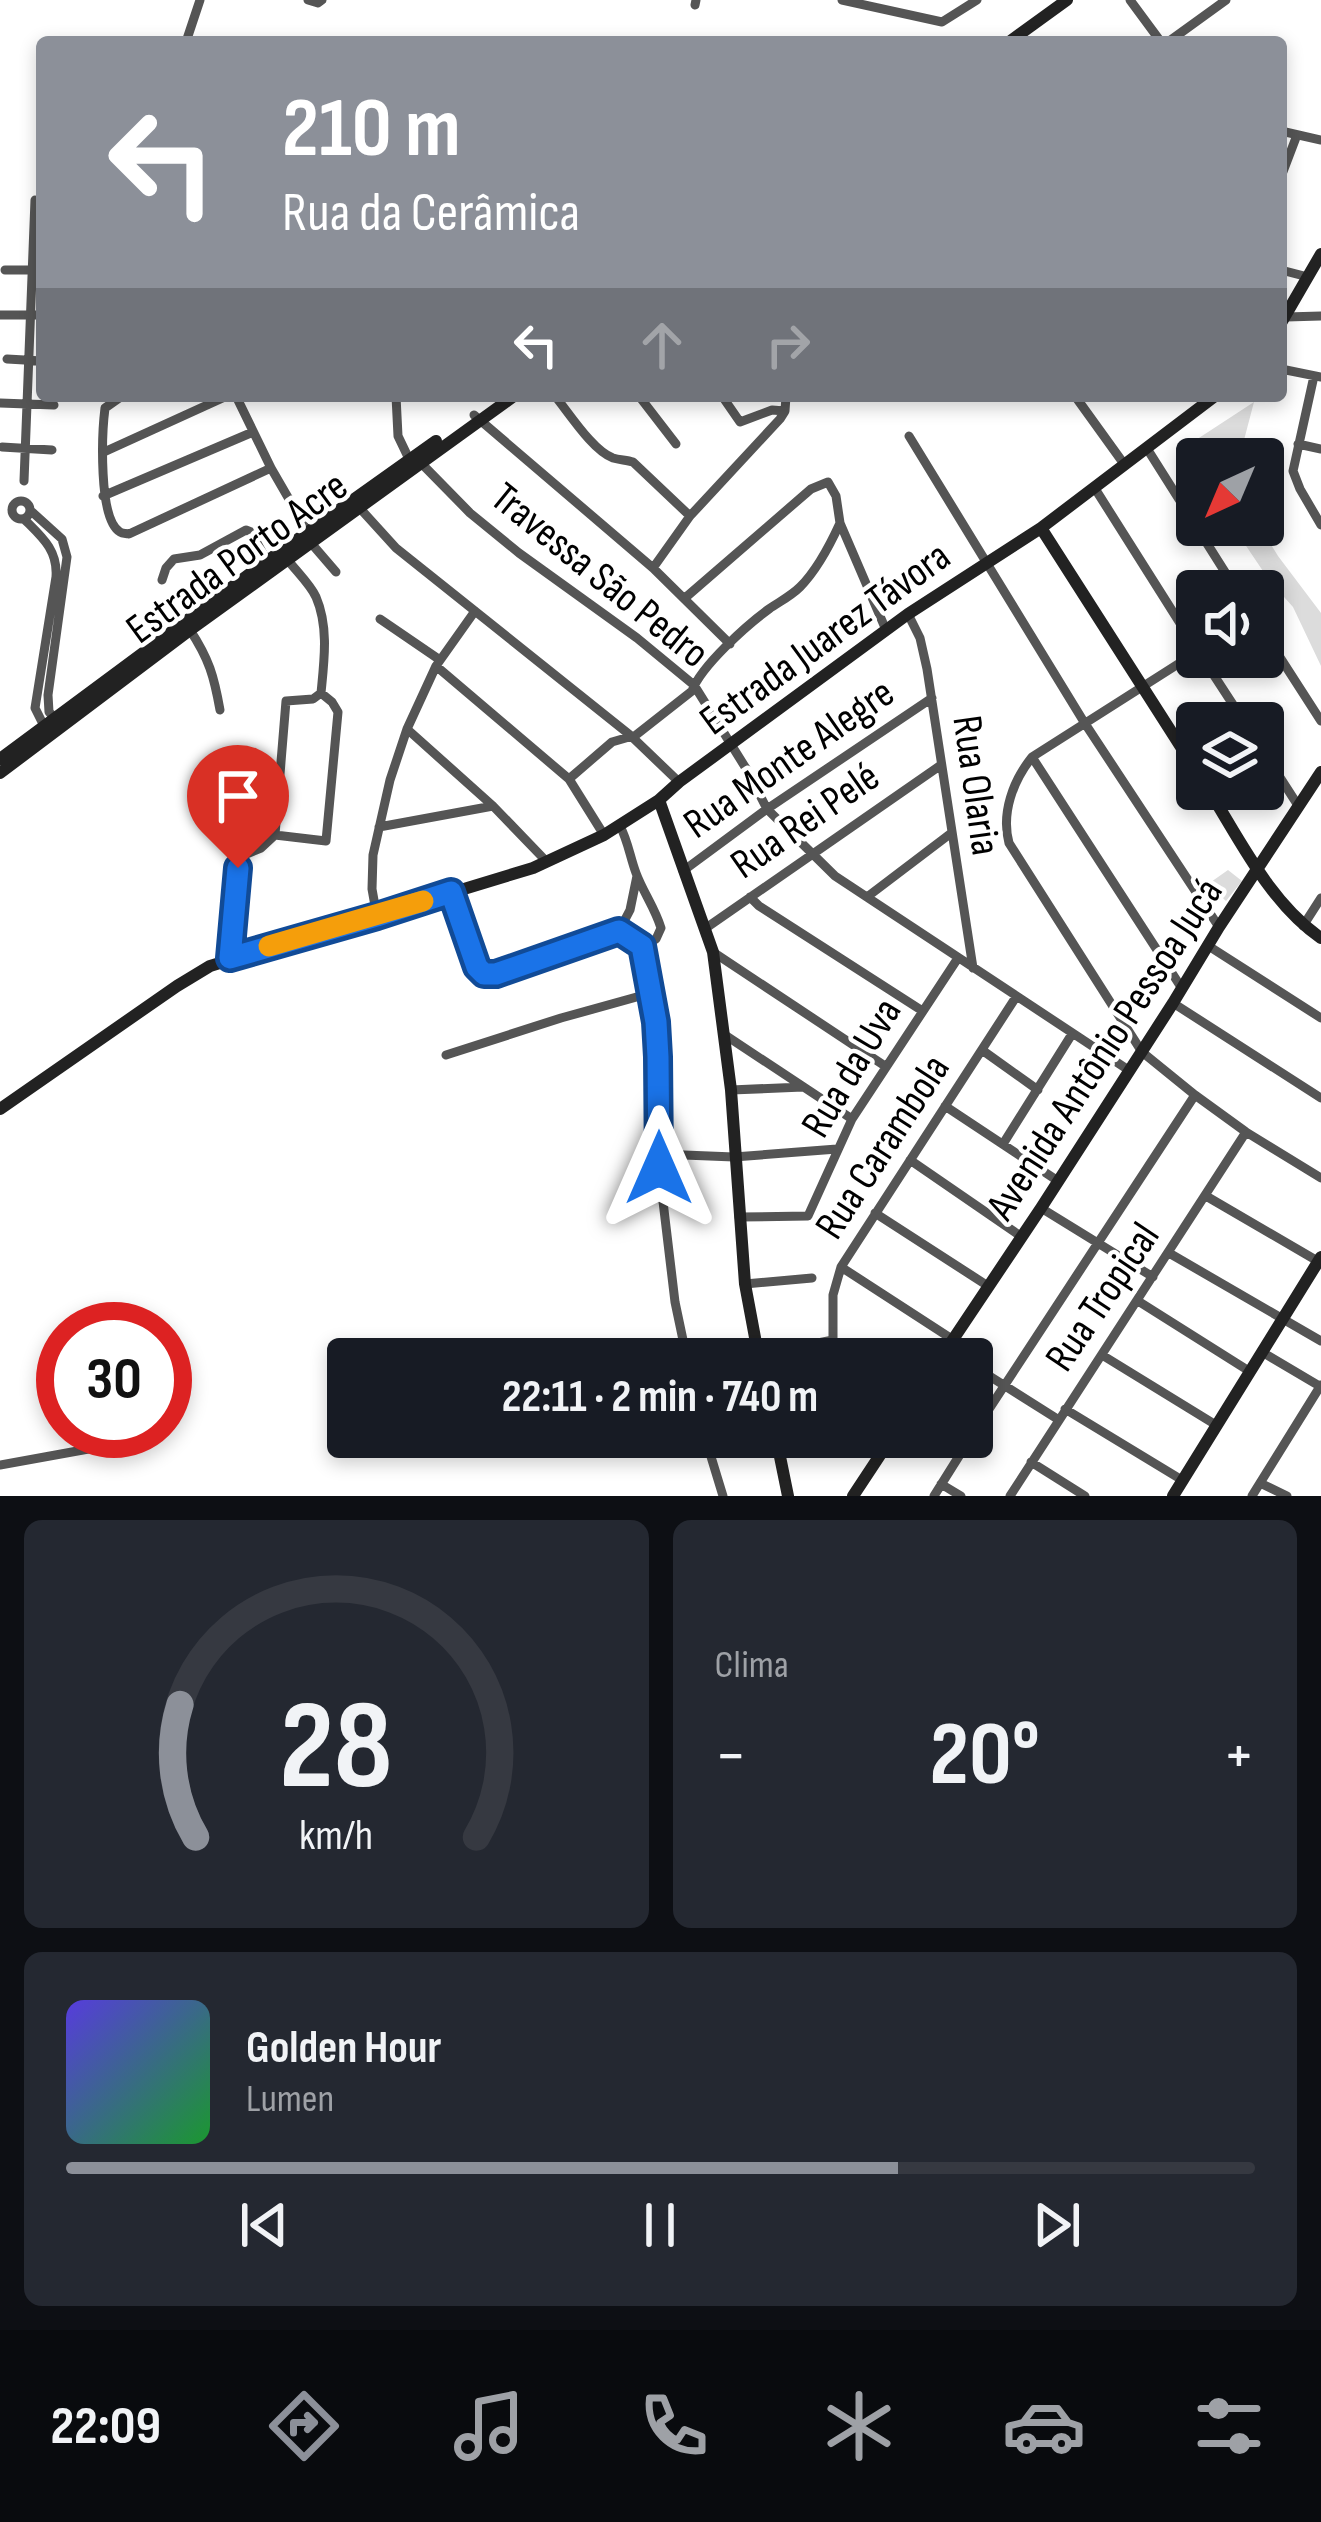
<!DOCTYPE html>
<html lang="pt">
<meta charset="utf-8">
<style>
:root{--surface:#171b24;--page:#242831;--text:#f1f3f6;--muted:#9ea1a6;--line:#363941;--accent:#8c9099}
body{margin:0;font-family:"Sofia Sans Condensed",sans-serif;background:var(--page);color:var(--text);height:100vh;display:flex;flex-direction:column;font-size:45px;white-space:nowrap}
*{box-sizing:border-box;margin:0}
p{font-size:39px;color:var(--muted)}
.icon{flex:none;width:66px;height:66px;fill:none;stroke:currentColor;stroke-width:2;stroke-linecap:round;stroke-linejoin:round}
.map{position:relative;height:1496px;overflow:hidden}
.side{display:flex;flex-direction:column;gap:24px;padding:24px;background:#0d0f14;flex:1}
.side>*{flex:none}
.hud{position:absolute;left:36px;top:36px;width:1251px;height:366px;border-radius:12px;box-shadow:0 6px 18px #0003;background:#8c9099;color:#fff;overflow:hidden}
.needle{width:78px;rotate:224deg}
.buttons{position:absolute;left:1176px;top:438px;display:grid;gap:24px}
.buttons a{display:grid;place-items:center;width:108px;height:108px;border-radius:12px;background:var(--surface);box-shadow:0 6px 18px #0003;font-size:60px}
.speed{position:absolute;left:36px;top:1302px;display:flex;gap:24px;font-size:60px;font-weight:700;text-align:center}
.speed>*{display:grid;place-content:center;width:156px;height:156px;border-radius:50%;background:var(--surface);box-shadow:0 6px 18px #0003;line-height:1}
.speed .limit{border:18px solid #d22;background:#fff;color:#111}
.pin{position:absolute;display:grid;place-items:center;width:102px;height:102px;color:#fff;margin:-123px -51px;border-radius:50% 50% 50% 0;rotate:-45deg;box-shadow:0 0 12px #0007}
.pin .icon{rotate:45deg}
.me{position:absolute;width:132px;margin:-66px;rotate:0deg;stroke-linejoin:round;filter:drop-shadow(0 0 9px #0008)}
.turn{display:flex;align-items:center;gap:42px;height:252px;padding:0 48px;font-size:54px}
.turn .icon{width:156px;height:156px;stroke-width:2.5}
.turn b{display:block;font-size:84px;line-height:102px}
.lanes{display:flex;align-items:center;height:114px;padding:0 48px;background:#0003;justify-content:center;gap:60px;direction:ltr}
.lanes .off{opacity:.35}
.big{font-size:90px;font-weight:700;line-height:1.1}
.side .tile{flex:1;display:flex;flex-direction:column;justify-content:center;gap:18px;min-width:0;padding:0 42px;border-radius:18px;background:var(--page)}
.side .dial{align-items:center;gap:0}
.dial svg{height:312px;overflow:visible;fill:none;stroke:var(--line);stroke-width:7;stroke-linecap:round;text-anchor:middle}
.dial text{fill:var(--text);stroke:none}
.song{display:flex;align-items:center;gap:36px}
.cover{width:144px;height:144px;border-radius:18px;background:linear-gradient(135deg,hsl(250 70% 55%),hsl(130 70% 35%))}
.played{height:12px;border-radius:6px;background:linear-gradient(90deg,var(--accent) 70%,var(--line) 70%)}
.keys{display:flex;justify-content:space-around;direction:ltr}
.heat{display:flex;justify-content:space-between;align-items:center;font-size:66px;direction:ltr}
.side .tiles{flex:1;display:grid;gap:24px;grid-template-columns:1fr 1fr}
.tile:last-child{grid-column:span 2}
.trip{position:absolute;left:327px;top:1338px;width:666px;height:120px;border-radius:12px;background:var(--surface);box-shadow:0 6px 18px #0003;font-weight:700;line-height:120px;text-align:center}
.dock{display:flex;height:192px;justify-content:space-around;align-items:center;background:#090b0e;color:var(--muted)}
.dock .icon{width:84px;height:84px}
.dock .active{color:var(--accent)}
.dock b{font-size:54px;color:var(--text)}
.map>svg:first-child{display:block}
.green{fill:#dcdcdc}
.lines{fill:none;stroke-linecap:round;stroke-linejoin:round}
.street{stroke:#555;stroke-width:9}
.secondary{stroke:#222;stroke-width:12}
.route-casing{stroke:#114b97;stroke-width:30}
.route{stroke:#1a73e8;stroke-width:21}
.slow{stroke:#f59e0b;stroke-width:21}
.labels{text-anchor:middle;stroke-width:9;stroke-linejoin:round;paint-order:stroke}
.street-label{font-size:42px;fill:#000;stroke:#fff}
</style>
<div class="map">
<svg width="1321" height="1496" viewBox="0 0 1321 1496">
<rect width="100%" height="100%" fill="#fff"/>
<path class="green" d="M1254 402 1239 459H1197V472L1182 449Z
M1232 525H1259L1278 556 1321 613V666L1293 607 1269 580Z
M1228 870 1242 881 1226 901 1217 893 1209 902 1201 889Z"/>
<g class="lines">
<path class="street" d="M308 0 318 3 322 0
M842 0 942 22 977 0
M1130 0 1161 42
M695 5 696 0
M186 42 200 0
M1168 42 1226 0
M1281 131 1321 140
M1281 177 1297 135
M5 270H42
M1281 270 1308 277
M0 315H42
M1286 317 1321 316
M7 359 42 361
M1281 369 1321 377
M1314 376 1293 471 1300 489 1321 525
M122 396 105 408C102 432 98 519 120 532 123 534 126 533 129 534L271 468
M236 396 271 468 308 532
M396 396 398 436 409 459
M555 396C569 413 593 451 613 458 620 460 627 460 633 462L690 516
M639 396 676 444
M722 396 740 422 772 410 785 411
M1075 396 1124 464
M0 403 54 405
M474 415 653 568 730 644
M909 436 1084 722 1219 927
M1298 444 1321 449
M2 447 52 450
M1146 447 1237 591
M104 452 227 396
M420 462 470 513 519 553 637 638 694 685 747 770 767 809 835 876 1130 1071
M24 481 35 200
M1094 487 1197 650
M103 496 253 432
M12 510a9 9 0 1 1 18 0a9 9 0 1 1-18 0Z
M356 504 396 548 630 735 679 782
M31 511 62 539 67 557 48 695 49 712 55 718
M24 519C42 537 58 550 56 577L35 708 44 726
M311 543 336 572
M287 559C296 571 310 584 316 597 329 627 324 662 321 693
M653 568 690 516 780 419 785 411 786 396
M162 580 166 568 174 559 200 555 246 530 251 532 267 561
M685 598 811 489 828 482 836 496 840 523 886 630
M908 614 920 638 927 669 973 968
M380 619 440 660
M190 630C209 659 214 676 220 710
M1263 631 1321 721
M1197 652 1032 757C1013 781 1001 813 1009 843L1142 1052 1195 1095 1246 1132 1321 1178
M1202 657 1245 723
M436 666 569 779 604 835
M407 729 493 806 547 862
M1263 751 1299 807
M1032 757 1181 987
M569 779 612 742 636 735 692 691C701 666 747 625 769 609 779 602 791 596 800 587 817 570 830 545 840 523
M620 826C628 841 630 857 636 873 643 892 655 908 661 928L656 939 642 946 656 1022 659 1168 675 1302 687 1359
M379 827 493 806
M683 871 767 809 932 698
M451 892 477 967 484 974 496 975 619 931 642 946
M750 897 759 906 921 1010
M867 897 950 834
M377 917 372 889 373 855 390 780 407 729 436 666 475 611
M1303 926 1321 898
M706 928 941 765
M619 931 630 910 637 876
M1207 945 1321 1018
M713 952 885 1066
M230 958 239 861 244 855 261 848 275 835 286 701 313 699 321 693 332 702 338 712 326 841 275 835
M1173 1003 1321 1098
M725 1035 852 1119
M982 1050 1038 1090
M446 1055 561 1018 651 993
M731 1090 803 1087
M945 1106 1058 1181
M1003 1144 1072 1034
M659 1154 734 1157 837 1149
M910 1160 1022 1237
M1206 1196 1321 1263
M1041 1208 1153 1277
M875 1213 988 1286
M739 1217 808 1216 852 1119 958 958
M1169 1253 1321 1341
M841 1267 952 1339
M745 1284 812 1278
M1138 1301 1249 1371
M833 1340V1295L841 1267 1016 997
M833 1340 863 1359
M946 1348 963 1359
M1262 1352 1321 1387
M758 1355 833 1340
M1102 1355 1216 1425
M972 1365 1059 1420
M1065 1409 1182 1480
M972 1435 1195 1095
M705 1437 723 1496
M866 1437 884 1450
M1031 1462 1085 1496
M0 1465 94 1448
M1260 1483 1287 1496
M941 1484 961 1496
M934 1496 971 1437
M1010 1496 1246 1132
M1252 1496 1321 1385"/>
<path class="secondary" d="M1009 42 1067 0
M1281 323 1321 254
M1041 528 1197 772
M0 759 267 561 436 441
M0 773 190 630 514 396
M1208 789C1240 840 1270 903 1321 938
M659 800 713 952 731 1090 745 1284 759 1359
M0 1109 177 986 210 966 533 868 604 835 659 800 679 782 908 614 1041 528 1215 396
M940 1359 1041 1208 1173 1003 1219 927 1321 772
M776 1437 788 1496
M853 1496 892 1437
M1173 1496 1321 1257"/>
</g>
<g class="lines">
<g class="route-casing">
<path id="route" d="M238 868 230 958 377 916 451 892 477 967 484 974H496L619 931 642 946 656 1022 658 1057 659 1168"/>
</g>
<use href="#route" class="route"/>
<path class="slow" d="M269 946 423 901"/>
</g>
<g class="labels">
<g class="street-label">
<text transform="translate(236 556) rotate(-36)" y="15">Estrada Porto Acre</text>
<text transform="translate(601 574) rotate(39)" y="15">Travessa São Pedro</text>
<text transform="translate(824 637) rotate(-36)" y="15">Estrada Juarez Távora</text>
<text transform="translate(788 757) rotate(-35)" y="15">Rua Monte Alegre</text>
<text transform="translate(978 785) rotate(82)" y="15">Rua Olaria</text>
<text transform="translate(804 819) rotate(-35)" y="15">Rua Rei Pelé</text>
<text transform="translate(1103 1048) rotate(-57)" y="15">Avenida Antônio Pessoa Jucá</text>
<text transform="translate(850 1067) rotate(-59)" y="15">Rua da Uva</text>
<text transform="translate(881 1146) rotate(-57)" y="15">Rua Carambola</text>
<text transform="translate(1101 1296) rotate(-56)" y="15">Rua Tropical</text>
</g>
</g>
</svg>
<div class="buttons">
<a><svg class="needle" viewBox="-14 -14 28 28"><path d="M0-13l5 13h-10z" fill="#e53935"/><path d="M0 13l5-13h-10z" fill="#9ea1a6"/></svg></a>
<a><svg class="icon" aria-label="sound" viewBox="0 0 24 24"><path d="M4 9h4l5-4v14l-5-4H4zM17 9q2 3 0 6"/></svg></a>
<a><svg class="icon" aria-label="layers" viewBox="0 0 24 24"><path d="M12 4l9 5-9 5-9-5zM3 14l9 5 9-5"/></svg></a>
</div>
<div class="speed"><div class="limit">30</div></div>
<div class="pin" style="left:238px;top:868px;background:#d93025"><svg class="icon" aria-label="arrive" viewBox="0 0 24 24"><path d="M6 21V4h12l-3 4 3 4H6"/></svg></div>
<svg class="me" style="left:659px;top:1168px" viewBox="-20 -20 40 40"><path d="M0-17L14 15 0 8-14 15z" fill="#1a73e8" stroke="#fff" stroke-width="4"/></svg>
<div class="trip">22:11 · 2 min · 740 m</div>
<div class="hud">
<div class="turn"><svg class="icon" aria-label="left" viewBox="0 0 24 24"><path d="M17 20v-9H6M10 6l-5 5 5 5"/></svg><div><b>210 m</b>Rua da Cerâmica</div></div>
<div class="lanes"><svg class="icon" aria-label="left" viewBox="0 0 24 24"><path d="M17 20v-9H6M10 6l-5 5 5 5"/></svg><svg class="icon off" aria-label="ahead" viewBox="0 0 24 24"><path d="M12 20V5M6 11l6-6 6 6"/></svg><svg class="icon off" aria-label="right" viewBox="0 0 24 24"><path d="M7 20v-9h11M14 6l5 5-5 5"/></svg></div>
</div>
</div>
<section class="side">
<div class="tiles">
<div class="tile dial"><svg viewBox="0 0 100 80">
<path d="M14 69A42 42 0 1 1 86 69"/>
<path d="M14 69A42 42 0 0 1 10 35" stroke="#8c9099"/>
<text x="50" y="56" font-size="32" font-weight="700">28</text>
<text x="50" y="72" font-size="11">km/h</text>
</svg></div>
<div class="tile"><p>Clima</p>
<div class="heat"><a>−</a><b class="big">20°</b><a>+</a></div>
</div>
<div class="tile">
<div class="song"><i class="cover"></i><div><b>Golden Hour</b><p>Lumen</p></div></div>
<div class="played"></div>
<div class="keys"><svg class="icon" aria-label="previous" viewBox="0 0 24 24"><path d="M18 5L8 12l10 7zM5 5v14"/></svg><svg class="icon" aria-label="pause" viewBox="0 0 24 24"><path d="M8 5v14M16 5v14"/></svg><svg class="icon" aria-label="next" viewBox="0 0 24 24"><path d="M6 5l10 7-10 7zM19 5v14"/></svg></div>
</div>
</div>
</section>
<nav class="dock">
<b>22:09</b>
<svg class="icon active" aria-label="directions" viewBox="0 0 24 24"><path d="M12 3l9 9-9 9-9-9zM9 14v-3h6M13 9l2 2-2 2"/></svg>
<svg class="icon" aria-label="music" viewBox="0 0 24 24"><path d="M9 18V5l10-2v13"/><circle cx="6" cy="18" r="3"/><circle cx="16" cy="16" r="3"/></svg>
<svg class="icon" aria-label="phone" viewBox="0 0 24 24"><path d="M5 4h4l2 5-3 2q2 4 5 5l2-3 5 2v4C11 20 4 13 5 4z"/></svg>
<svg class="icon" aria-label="climate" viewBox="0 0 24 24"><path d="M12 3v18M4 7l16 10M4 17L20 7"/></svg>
<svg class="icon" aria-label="car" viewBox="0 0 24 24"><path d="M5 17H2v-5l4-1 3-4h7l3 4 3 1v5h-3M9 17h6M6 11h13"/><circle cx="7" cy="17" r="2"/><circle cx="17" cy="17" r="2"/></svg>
<svg class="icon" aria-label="filters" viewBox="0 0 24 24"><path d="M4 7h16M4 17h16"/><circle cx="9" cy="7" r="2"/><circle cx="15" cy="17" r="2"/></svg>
</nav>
